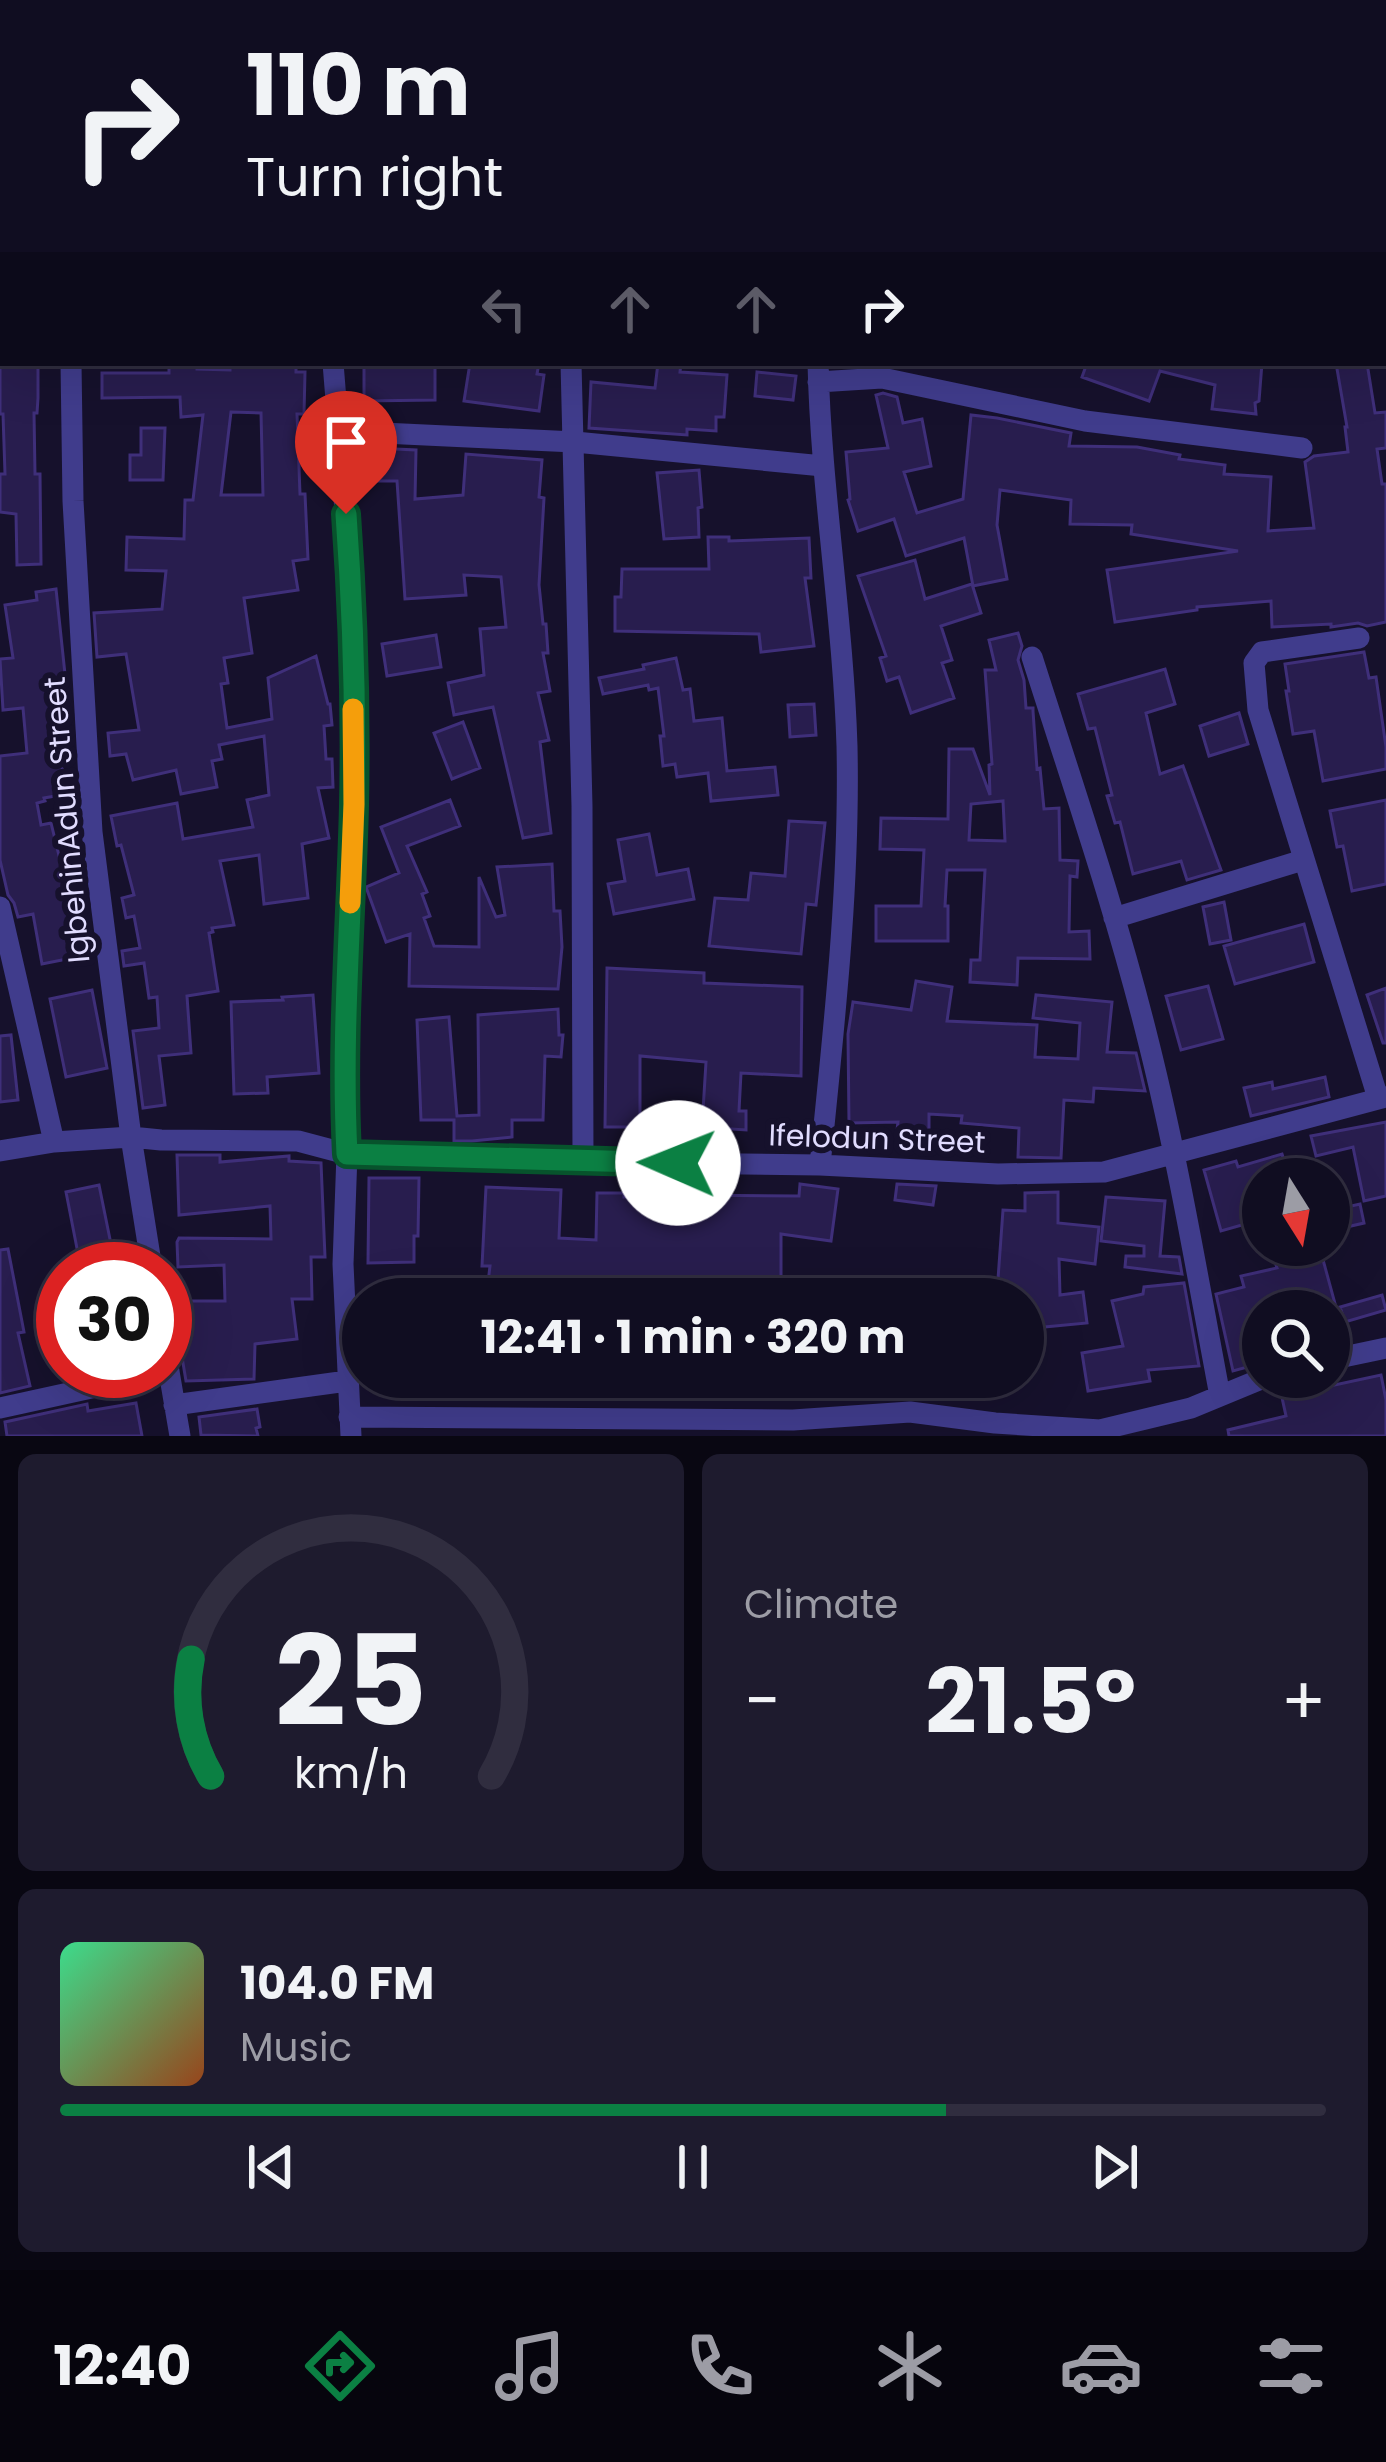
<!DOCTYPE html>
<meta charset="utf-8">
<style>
:root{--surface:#100d21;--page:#1e1b2e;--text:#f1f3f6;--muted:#9c9ca5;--line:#302d3f;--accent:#0b8043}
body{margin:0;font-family:Poppins,sans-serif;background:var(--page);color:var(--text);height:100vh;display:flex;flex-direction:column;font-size:45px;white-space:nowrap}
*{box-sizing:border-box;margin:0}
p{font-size:39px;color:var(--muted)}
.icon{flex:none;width:66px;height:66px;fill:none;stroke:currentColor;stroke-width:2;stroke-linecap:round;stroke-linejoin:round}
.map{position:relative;height:1436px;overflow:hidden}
.side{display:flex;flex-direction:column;gap:18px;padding:18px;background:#090712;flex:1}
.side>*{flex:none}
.hud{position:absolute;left:0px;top:0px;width:1386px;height:366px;box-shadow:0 12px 48px #0002,0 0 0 3px var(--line);background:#100d21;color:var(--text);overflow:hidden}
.needle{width:78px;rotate:169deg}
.tools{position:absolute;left:1242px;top:1158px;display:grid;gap:24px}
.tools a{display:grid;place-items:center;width:108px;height:108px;border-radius:50%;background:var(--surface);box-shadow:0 12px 48px #0002,0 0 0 3px var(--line);font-size:60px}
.speed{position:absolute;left:36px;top:1242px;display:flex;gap:24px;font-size:60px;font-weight:700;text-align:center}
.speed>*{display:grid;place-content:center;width:156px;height:156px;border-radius:50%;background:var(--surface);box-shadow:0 12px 48px #0002,0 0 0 3px var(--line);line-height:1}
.speed .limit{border:18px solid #d22;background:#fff;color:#111}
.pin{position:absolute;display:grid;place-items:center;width:102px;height:102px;color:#fff;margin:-123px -51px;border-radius:50% 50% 50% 0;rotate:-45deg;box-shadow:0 0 12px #0007}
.pin .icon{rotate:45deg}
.me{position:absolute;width:132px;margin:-66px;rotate:271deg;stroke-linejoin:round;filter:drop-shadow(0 0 9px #0008)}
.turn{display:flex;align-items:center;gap:42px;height:252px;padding:0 48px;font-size:54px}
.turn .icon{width:156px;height:156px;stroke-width:2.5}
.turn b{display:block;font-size:84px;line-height:102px}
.lanes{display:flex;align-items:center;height:114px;padding:0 48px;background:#0003;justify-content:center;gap:60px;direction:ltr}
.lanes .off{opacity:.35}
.big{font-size:90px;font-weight:700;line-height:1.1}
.side .tile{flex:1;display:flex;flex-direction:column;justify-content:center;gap:18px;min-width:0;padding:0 42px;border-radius:18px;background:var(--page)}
.side .dial{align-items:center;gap:0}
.dial svg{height:312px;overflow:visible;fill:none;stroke:var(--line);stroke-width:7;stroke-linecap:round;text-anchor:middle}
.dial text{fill:var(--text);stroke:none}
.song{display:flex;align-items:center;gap:36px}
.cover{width:144px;height:144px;border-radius:18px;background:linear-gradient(135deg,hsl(150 70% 55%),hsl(20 70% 35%))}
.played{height:12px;border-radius:6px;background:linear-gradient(90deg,var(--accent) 70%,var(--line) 70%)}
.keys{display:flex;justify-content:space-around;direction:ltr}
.heat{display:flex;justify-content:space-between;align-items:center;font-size:66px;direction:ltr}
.side .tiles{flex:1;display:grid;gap:18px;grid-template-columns:1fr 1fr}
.tile:last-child{grid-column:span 2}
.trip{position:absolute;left:342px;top:1278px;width:702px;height:120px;border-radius:60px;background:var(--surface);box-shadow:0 12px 48px #0002,0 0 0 3px var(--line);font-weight:700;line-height:120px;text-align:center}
.tab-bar{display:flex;height:192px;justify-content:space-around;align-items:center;background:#06050d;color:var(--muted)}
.tab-bar .icon{width:84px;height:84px}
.tab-bar .active{color:var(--accent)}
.tab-bar b{font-size:54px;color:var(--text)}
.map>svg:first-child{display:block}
.building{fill:#281d4e;stroke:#3f2f7a;stroke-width:3;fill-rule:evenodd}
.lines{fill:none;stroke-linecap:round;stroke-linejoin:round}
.street{stroke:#403c8c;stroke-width:21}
.route-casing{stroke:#07532c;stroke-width:30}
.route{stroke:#0b8043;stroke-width:21}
.slow{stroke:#f59e0b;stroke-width:21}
.labels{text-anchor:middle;stroke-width:12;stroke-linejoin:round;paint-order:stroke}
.street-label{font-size:30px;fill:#e1dcff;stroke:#16112c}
</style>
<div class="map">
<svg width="1386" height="1436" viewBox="0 0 1386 1436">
<rect width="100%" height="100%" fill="#16112c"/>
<path class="building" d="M0 363H38V398L37 413H34L35 474H40L41 564 17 565 16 514 0 512V474H5L3 414H0Z
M169 363H197V369L230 370V363H296V372H305L304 414H297L300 494H305L308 559 293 561 298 590 244 598 252 653 224 658 228 683 221 684 227 728 272 719 268 678 316 656 328 704H330L332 725 324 726 326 759H332L333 787 318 788 329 838 302 844 308 898 264 904 259 855 220 861 234 925 212 928 213 932 209 933 218 991 187 996 191 1053 159 1056 165 1105 143 1108 133 1031 159 1028 157 997 149 998 144 963 124 966 122 951 140 948 134 916 126 918 122 898 134 895 121 845 117 846 111 816 177 803 183 839 253 827 247 800 269 795 264 736 219 745 222 759 212 761 217 787 181 794 176 770 133 780 126 754 110 756 108 733 139 730 126 654 97 657 94 613 162 609 166 571 126 570 127 537 184 539 185 500H193L203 415 181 417 180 397 102 398V373H169ZM231 412 261 413 263 495H221Z
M470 363H539L537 374 544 375 539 411 464 401Z
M658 363H681L680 372 727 375 724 417H716V431L687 429V435L589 428 591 382 655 388Z
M1087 363H1262L1259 401 1255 403 1256 414 1212 409 1215 385 1160 371 1149 401 1082 377Z
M1336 363H1367L1375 413 1386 412V448L1377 449 1382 484H1386V622L1367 626 1358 623 1331 627V624L1272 627 1271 601 1197 607V610L1115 622 1107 570 1238 551 1131 534 1132 525 1070 524 1071 500 1000 490 997 525 1007 579 973 586 964 538 906 556 894 519 858 531 848 500 850 499 846 452 888 448 876 395 883 393 897 397 903 423 922 419 931 466 904 472 917 513 963 499 971 415 997 418 1071 433 1069 446 1137 447 1180 455 1179 459 1225 465 1224 474 1271 477 1268 531 1314 528 1305 462 1314 456 1348 452 1345 427H1347Z
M435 366V400L364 401V367Z
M757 372 796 376 793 400 755 396Z
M141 428H165L163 480H130V455H141Z
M373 448 416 450 415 499 463 495 466 454 542 460 539 497 544 498 539 585 543 624H546L548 653H543L550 691 538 693 549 740 540 742 551 833 523 838 493 707 454 715 448 683 484 675 480 629 506 627 501 577 464 575 466 595 405 599 397 481H372Z
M699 470 702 507 698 508 699 537 664 539 657 473Z
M708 537H729V541L809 538 811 578H805L814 646 761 652 759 634 615 631V597H621L622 569H709Z
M915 560 925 599 972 584 981 613 941 626 952 660 942 663 954 698 911 713 899 677 887 681 880 658 886 656 858 576Z
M56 589 69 712 63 713 67 745 58 746 67 794 44 798 45 801 37 803 41 825 51 823 74 917 79 916 87 955 42 964 33 914 18 917 14 903 8 895 0 860V756L27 753 23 708 3 710 0 659 13 658 5 605 37 600 36 592Z
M1018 633 1022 646 1018 660 1024 680 1026 708H1033V711L1037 769 1040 768 1044 809 1059 808 1060 860 1078 861 1077 877 1070 876 1069 932 1089 931 1090 959 1018 958 1017 985 970 982 971 960H980L985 870H947L945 906H948V941H876V906H921L924 850 880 849 881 818 948 819 949 749H973L990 795 989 765 992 764 985 670H996L989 640ZM1003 801 1005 841 969 840 971 804Z
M436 635 441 667 387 676 382 644Z
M1364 652 1369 678 1376 677 1386 747V769L1323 781 1314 731 1293 734 1286 691H1289L1285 664Z
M676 658 683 690 690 689 694 721 722 718 727 771 775 767 778 795 711 801 708 773 677 777 675 764 663 766 660 736H664L658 688 649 690 648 685 603 694 599 678 644 669 643 665Z
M1165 669 1175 704 1146 713 1160 774 1183 766 1221 870 1187 880 1181 861 1133 874 1120 822 1115 823 1107 796 1112 795 1095 728 1088 729 1078 694Z
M814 704 816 735 790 737 788 705Z
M1239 713 1248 744 1209 756 1200 726Z
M463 722 480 768 452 779 434 733Z
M450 800 460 826 407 846 427 892 422 894 430 916 424 918 434 946 479 947V877L496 917 505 915 497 867 552 864 554 911H560L562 947 558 989 409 986 410 934 386 942 366 887 399 873 381 827Z
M1386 800V884L1352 891 1343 846 1337 847 1330 811Z
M789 821 825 823 816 905 806 904 801 954 709 946 715 898 748 900 751 873 785 876Z
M649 834 657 875 688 869 694 899 614 914 608 884 625 881 618 840Z
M1224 902 1231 940 1210 944 1203 907Z
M1304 924 1314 962 1235 984 1224 946Z
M607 968 704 973V983L802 987 801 1076 741 1073 739 1111H746V1130L702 1127 706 1062 640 1056V1127H605Z
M916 981 952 987 947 1021 1037 1025 1035 1057 1078 1059 1080 1023 1033 1018 1036 995 1112 1002 1107 1052 1136 1053 1145 1091 1094 1088 1093 1102 1064 1100 1061 1158 1018 1157 1019 1128 961 1123 962 1116 929 1114V1131L897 1130 898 1122 849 1123 848 1034 853 1002 911 1010Z
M1208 986 1223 1039 1181 1050 1166 996Z
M1386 988V1043H1383L1367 995Z
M92 990 107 1068 66 1077 50 999Z
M313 995 319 1073 267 1077 268 1093 234 1094 231 1002 283 1000 282 997Z
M558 1009 559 1035H563L561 1057 545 1056 543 1120H512V1137L472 1141H454V1120H421L417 1020 449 1017 457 1116 479 1115 478 1015Z
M11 1035 18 1100 0 1102V1036Z
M1325 1077 1329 1097 1251 1116 1244 1088 1272 1082 1273 1089Z
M1386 1122V1196L1364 1201 1353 1147 1316 1156 1311 1136Z
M1282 1154 1290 1179H1263V1219L1221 1231 1204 1170 1236 1161 1238 1167Z
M177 1155H220V1162L289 1156V1161L321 1163 325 1257H311L312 1299H292L297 1339 255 1344 254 1379 186 1381 180 1345 175 1337 173 1301H225L224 1265 178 1267 177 1242 179 1238 271 1239 270 1206 179 1215Z
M369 1178H419L418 1236H414V1262L368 1263Z
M800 1184 838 1189 831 1241 781 1234V1299H697L696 1285 641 1286V1299H486L490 1266H482L486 1187 561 1190 559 1238 596 1240 597 1193H624V1197L685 1198V1195L799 1196Z
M897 1184 936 1186 933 1205 895 1200Z
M99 1185 116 1269H81L66 1192Z
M1058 1192V1223L1099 1227 1095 1264 1059 1259 1060 1295 1083 1292 1087 1323 1023 1329V1299H931L930 1281 998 1279 1003 1210 1025 1211V1193Z
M1106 1197 1165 1201 1160 1256 1179 1257 1182 1274 1125 1267 1126 1256H1144V1246L1101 1241Z
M1360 1204 1364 1223 1329 1231V1211Z
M1270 1245H1319L1337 1311H1263V1343L1250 1346 1255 1365 1233 1371 1216 1294 1244 1287 1241 1276 1277 1268Z
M8 1249 24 1332 18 1333 30 1386 0 1393V1250Z
M856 1282 857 1299H792V1286Z
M1184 1283 1199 1366 1148 1370 1150 1381 1088 1391 1082 1353 1123 1346 1112 1301 1143 1294 1144 1287Z
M1382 1295 1386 1310 1345 1322 1340 1307Z
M1381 1375 1386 1400V1436H1229L1228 1430 1286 1416 1279 1384 1281 1377H1328L1330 1386Z
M136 1403 142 1436H7L5 1422 87 1404 88 1411Z
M257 1409 260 1427 256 1428 258 1436 201 1435 199 1417Z"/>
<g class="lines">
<path class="street" d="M63 0V3
M296 0V3
M553 0V3
M812 0V3
M943 3V0
M1383 203H1386
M71 363 73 501 92 832 131 1137 152 1269
M333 363 352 597 354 804 343 1076 347 1154 343 1264 351 1436
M571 363 582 806 583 1162
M818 363C821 491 843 618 847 746 850 886 834 1026 820 1165
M818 382 882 378 1085 421 1302 448
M340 431 575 442 823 466
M1359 638 1262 652 1254 663 1258 710 1378 1098
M1032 657C1073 786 1117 914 1149 1044 1178 1160 1198 1279 1220 1396
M0 907 54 1142
M1114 918 1303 860
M0 1151 54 1142 131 1137 161 1140 298 1141 347 1154 583 1162 820 1165 998 1174 1104 1172 1386 1097
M165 1348 180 1436
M1329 1360 1386 1348
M174 1405 347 1381
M0 1408 169 1371
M349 1417 793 1420 910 1412 995 1423 1100 1430 1191 1408 1266 1377"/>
</g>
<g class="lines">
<g class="route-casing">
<path id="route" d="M346 514C353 611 356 709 354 806 351 922 341 1037 347 1154L678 1163"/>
</g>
<use href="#route" class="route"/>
<path class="slow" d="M350 903 354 804 353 709"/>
</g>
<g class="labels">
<g class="street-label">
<text transform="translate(67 820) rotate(-95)" y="10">IgbehinAdun Street</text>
<text transform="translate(877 1139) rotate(2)" y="10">Ifelodun Street</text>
</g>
</g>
</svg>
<div class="tools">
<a><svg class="needle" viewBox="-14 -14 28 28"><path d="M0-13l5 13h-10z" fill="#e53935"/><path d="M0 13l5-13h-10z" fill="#9c9ca5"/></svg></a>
<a><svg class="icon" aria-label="search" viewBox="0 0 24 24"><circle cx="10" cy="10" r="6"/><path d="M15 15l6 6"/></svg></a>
</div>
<div class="speed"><div class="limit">30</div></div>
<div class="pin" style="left:346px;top:514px;background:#d93025"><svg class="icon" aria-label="arrive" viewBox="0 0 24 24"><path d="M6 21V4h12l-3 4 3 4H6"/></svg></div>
<svg class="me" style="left:678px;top:1163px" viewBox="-20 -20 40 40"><circle r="19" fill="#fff"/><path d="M0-13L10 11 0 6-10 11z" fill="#0b8043"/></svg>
<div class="trip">12:41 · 1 min · 320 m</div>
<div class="hud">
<div class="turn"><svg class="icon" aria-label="right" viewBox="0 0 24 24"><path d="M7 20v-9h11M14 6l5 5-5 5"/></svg><div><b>110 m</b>Turn right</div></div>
<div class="lanes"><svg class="icon off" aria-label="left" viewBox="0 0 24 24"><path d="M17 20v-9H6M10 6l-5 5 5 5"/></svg><svg class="icon off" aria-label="ahead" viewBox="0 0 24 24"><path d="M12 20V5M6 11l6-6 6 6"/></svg><svg class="icon off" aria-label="ahead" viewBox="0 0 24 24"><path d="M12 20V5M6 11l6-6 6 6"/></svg><svg class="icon" aria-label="right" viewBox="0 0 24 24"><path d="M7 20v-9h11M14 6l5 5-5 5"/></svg></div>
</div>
</div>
<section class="side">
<div class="tiles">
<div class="tile dial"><svg viewBox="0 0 100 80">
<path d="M14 69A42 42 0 1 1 86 69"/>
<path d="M14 69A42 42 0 0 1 9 39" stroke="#0b8043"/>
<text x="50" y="56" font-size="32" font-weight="700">25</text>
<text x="50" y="72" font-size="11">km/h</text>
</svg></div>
<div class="tile"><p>Climate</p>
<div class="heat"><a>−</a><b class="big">21.5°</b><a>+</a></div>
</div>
<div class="tile">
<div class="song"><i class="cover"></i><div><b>104.0 FM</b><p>Music</p></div></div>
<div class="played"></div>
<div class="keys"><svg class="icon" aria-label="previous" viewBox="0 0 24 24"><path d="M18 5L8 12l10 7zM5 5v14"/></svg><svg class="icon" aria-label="pause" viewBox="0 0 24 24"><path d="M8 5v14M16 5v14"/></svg><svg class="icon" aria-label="next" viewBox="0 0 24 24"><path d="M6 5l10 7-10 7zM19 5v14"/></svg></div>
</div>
</div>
</section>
<nav class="tab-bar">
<b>12:40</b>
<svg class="icon active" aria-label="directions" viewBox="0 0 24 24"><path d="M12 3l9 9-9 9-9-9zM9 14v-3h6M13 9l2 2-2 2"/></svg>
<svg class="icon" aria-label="music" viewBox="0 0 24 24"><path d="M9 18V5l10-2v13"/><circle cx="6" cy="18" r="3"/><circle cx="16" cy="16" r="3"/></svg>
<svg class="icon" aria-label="phone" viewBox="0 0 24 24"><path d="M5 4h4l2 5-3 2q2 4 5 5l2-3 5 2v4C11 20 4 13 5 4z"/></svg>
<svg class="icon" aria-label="climate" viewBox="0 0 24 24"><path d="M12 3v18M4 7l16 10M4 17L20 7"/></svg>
<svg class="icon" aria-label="car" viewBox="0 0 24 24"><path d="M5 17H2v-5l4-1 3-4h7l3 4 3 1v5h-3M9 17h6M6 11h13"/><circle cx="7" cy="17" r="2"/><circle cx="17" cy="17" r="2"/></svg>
<svg class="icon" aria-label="filters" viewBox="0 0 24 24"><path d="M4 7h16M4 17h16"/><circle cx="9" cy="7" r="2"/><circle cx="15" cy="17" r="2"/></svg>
</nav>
